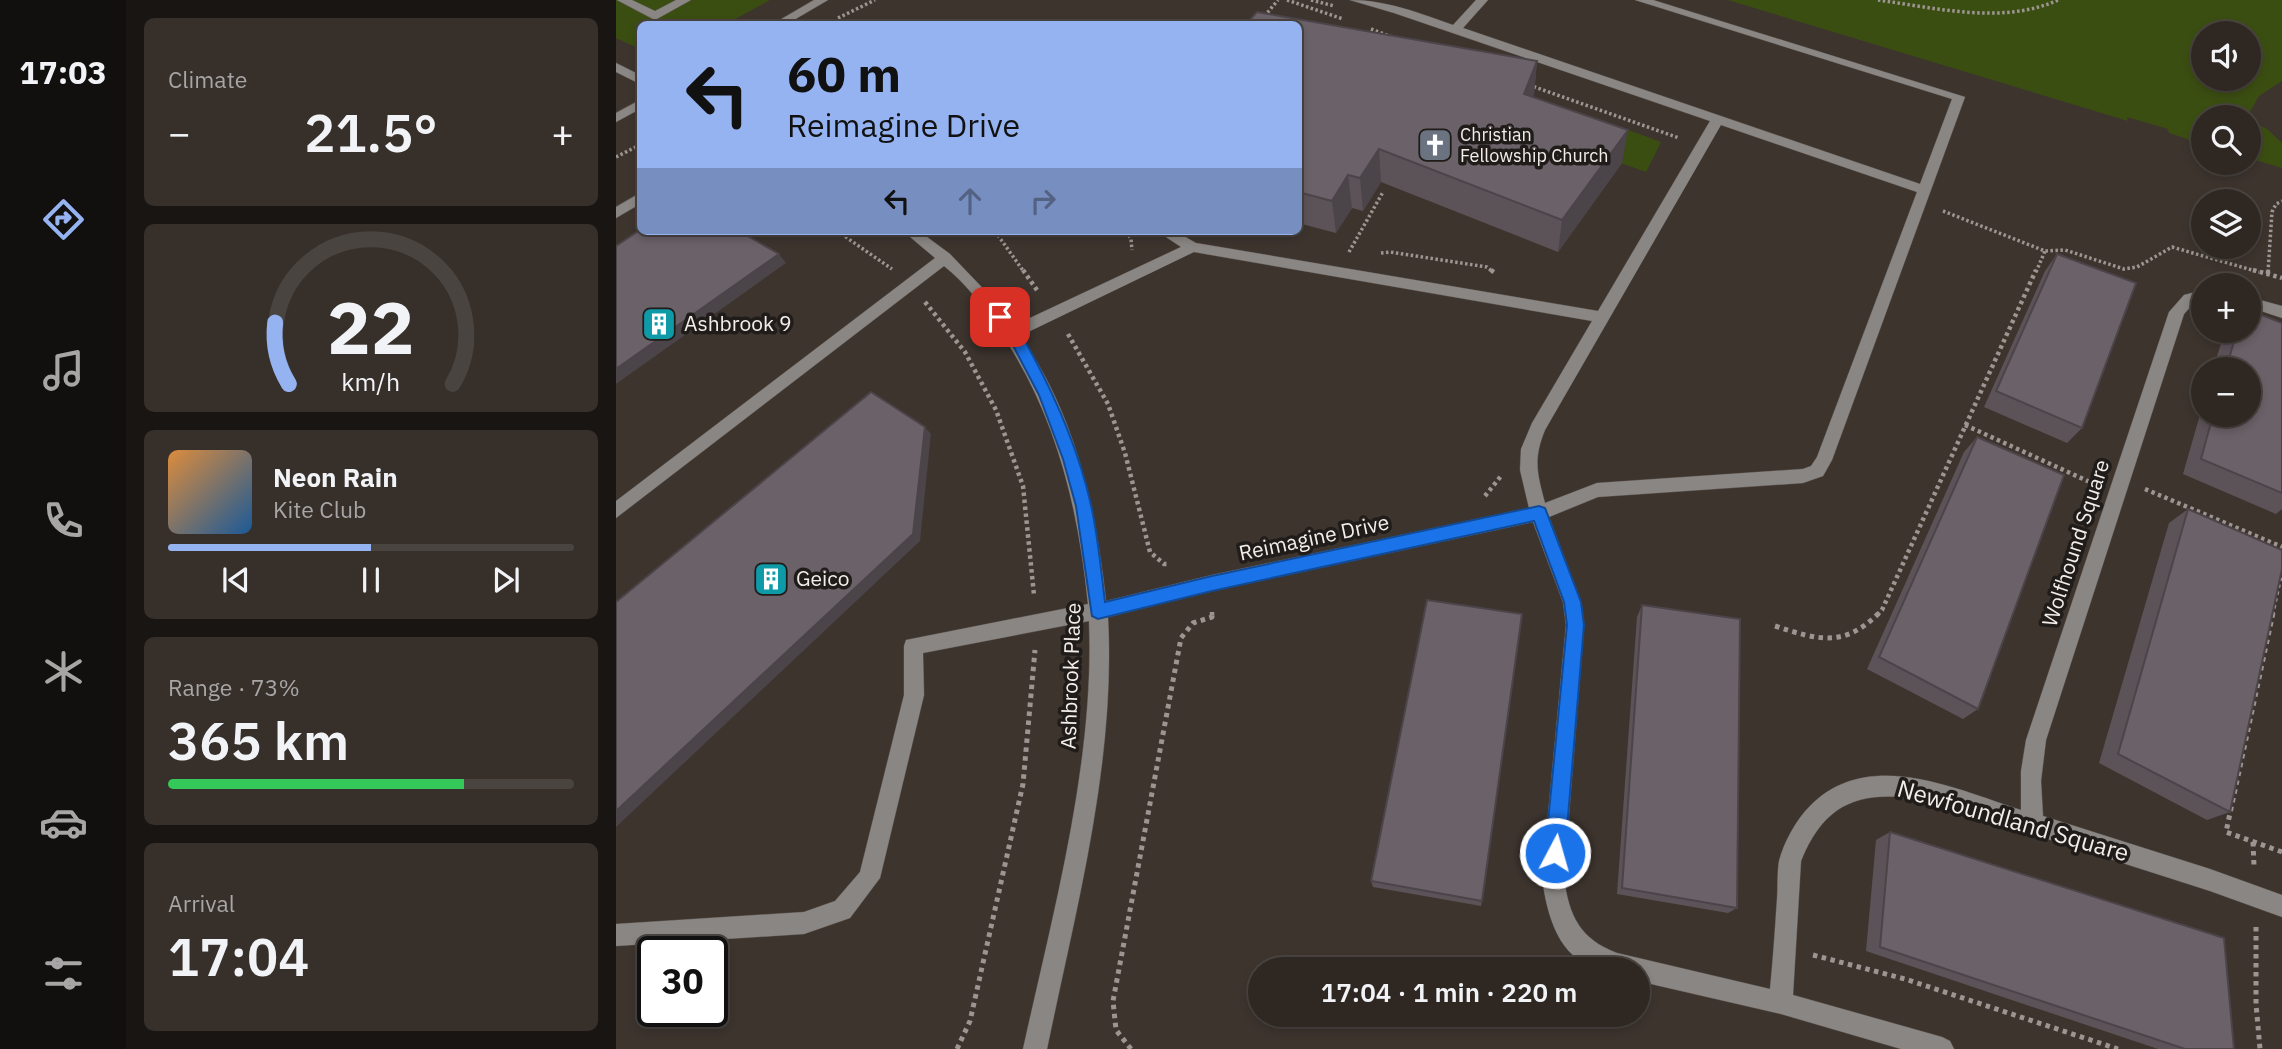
<!DOCTYPE html>
<meta charset="utf-8">
<style>
:root{--surface:#2e2722;--page:#362f2a;--text:#f1f3f6;--muted:#a7a5a5;--line:#494440;--accent:#95b2f1}
body{margin:0;font-family:"IBM Plex Sans",sans-serif;background:var(--page);color:var(--text);height:100vh;display:flex;flex-direction:column;font-size:26px;white-space:nowrap}
*{box-sizing:border-box;margin:0}
p{font-size:23px;color:var(--muted)}
.icon{flex:none;width:38px;height:38px;fill:none;stroke:currentColor;stroke-width:2;stroke-linecap:round;stroke-linejoin:round}
.map{position:relative;flex:1;overflow:hidden}
.details{display:flex;flex-direction:column;gap:18px;padding:18px;background:#191513;width:490px}
.details>*{flex:none}
.hud{position:absolute;left:21px;top:21px;width:665px;height:214px;border-radius:10px;box-shadow:0 4px 10px #0003,0 0 0 2px var(--line);background:#95b2f1;color:#111;overflow:hidden}
.buttons{position:absolute;left:1575px;top:21px;display:grid;gap:14px}
.buttons a{display:grid;place-items:center;width:70px;height:70px;border-radius:50%;background:var(--surface);box-shadow:0 4px 10px #0003,0 0 0 2px var(--line);font-size:35px}
.speed{position:absolute;left:21px;top:936px;display:flex;gap:14px;font-size:35px;font-weight:700;text-align:center}
.speed>*{display:grid;place-content:center;width:91px;height:91px;border-radius:50%;background:var(--surface);box-shadow:0 4px 10px #0003,0 0 0 2px var(--line);line-height:1}
.speed .limit{border:4px solid #111;border-radius:10px;background:#fff;color:#111}
.pin{position:absolute;display:grid;place-items:center;width:60px;height:60px;color:#fff;margin:-30px;border-radius:14px;box-shadow:0 4px 10px #0006}
.me{position:absolute;width:77px;margin:-38px;rotate:6deg;stroke-linejoin:round;filter:drop-shadow(0 0 5px #0008)}
.turn{display:flex;align-items:center;gap:24px;height:147px;padding:0 35px;font-size:32px}
.turn .icon{width:91px;height:91px;stroke-width:2.5}
.turn b{display:block;font-size:49px;line-height:60px}
.lanes{display:flex;align-items:center;height:66px;padding:0 35px;background:#0003;justify-content:center;gap:35px;direction:ltr}
.lanes .off{opacity:.35}
.big{font-size:52px;font-weight:600;line-height:1.1}
.details .widget{flex:1;display:flex;flex-direction:column;justify-content:center;gap:10px;min-width:0;padding:0 24px;border-radius:10px;background:var(--page)}
.details .dial{align-items:center;gap:0}
.dial svg{height:182px;overflow:visible;fill:none;stroke:var(--line);stroke-width:7;stroke-linecap:round;text-anchor:middle}
.dial text{fill:var(--text);stroke:none}
.song{display:flex;align-items:center;gap:21px}
.cover{width:84px;height:84px;border-radius:10px;background:linear-gradient(135deg,hsl(30 70% 55%),hsl(210 70% 35%))}
.played{height:7px;border-radius:4px;background:linear-gradient(90deg,var(--accent) 50%,var(--line) 50%)}
.keys{display:flex;justify-content:space-around;direction:ltr}
.heat{display:flex;justify-content:space-between;align-items:center;font-size:38px;direction:ltr}
.charge{height:10px;border-radius:5px;background:linear-gradient(90deg,#34c759 73%,var(--line) 0)}
.trip{position:absolute;left:632px;top:957px;width:402px;height:70px;border-radius:35px;background:var(--surface);box-shadow:0 4px 10px #0003,0 0 0 2px var(--line);font-weight:600;line-height:70px;text-align:center}
main{display:flex;flex:1;min-height:0}
.tab-bar{display:flex;flex-direction:column;width:126px;justify-content:space-around;align-items:center;background:#12100e;color:var(--muted)}
.tab-bar .icon{width:49px;height:49px}
.tab-bar .selected{color:var(--accent)}
.tab-bar b{font-size:32px;color:var(--text)}
.map>svg:first-child{display:block}
.green{fill:#3b4e12;fill-rule:evenodd}
.lines{fill:none;stroke-linecap:round;stroke-linejoin:round}
.minor-casing{stroke:#5a524c;stroke-width:1}
.path-far2{stroke:#9c9591;stroke-width:3.5;stroke-dasharray:2.5 2.5;stroke-linecap:butt}
.path-far1{stroke:#9c9591;stroke-width:4.5;stroke-dasharray:3.5 3.5;stroke-linecap:butt}
.path{stroke:#9c9591;stroke-width:5;stroke-dasharray:4.5 4.5;stroke-linecap:butt}
.minor{fill:#8a8683;fill-rule:evenodd}
.wall{fill:#5c5359}
.shaded-wall{fill:#4b4449}
.building{fill:#6b6168;stroke:#4b4449;stroke-width:2}
.route{fill:#1a73e8;stroke:#114b97;stroke-width:2}
.labels{text-anchor:middle;stroke-width:7;stroke-linejoin:round;paint-order:stroke}
.far-poi-label{font-size:18px;fill:#f4eeeb;stroke:#201c1a;text-anchor:start}
.poi-label{font-size:21px;fill:#f4eeeb;stroke:#201c1a;text-anchor:start}
.street-label{font-size:21px;fill:#f4eeeb;stroke:#201c1a}
.near-street-label{font-size:24px;fill:#f4eeeb;stroke:#201c1a}
</style>
<main>
<nav class="tab-bar">
<b>17:03</b>
<svg class="icon selected" aria-label="directions" viewBox="0 0 24 24"><path d="M12 3l9 9-9 9-9-9zM9 14v-3h6M13 9l2 2-2 2"/></svg>
<svg class="icon" aria-label="music" viewBox="0 0 24 24"><path d="M9 18V5l10-2v13"/><circle cx="6" cy="18" r="3"/><circle cx="16" cy="16" r="3"/></svg>
<svg class="icon" aria-label="phone" viewBox="0 0 24 24"><path d="M5 4h4l2 5-3 2q2 4 5 5l2-3 5 2v4C11 20 4 13 5 4z"/></svg>
<svg class="icon" aria-label="climate" viewBox="0 0 24 24"><path d="M12 3v18M4 7l16 10M4 17L20 7"/></svg>
<svg class="icon" aria-label="car" viewBox="0 0 24 24"><path d="M5 17H2v-5l4-1 3-4h7l3 4 3 1v5h-3M9 17h6M6 11h13"/><circle cx="7" cy="17" r="2"/><circle cx="17" cy="17" r="2"/></svg>
<svg class="icon" aria-label="filters" viewBox="0 0 24 24"><path d="M4 7h16M4 17h16"/><circle cx="9" cy="7" r="2"/><circle cx="15" cy="17" r="2"/></svg>
</nav>
<section class="details">
<div class="widget"><p>Climate</p>
<div class="heat"><a>−</a><b class="big">21.5°</b><a>+</a></div>
</div>
<div class="widget dial"><svg viewBox="0 0 100 80">
<path d="M14 69A42 42 0 1 1 86 69"/>
<path d="M14 69A42 42 0 0 1 8 42" stroke="#95b2f1"/>
<text x="50" y="56" font-size="32" font-weight="700">22</text>
<text x="50" y="72" font-size="11">km/h</text>
</svg></div>
<div class="widget">
<div class="song"><i class="cover"></i><div><b>Neon Rain</b><p>Kite Club</p></div></div>
<div class="played"></div>
<div class="keys"><svg class="icon" aria-label="previous" viewBox="0 0 24 24"><path d="M18 5L8 12l10 7zM5 5v14"/></svg><svg class="icon" aria-label="pause" viewBox="0 0 24 24"><path d="M8 5v14M16 5v14"/></svg><svg class="icon" aria-label="next" viewBox="0 0 24 24"><path d="M6 5l10 7-10 7zM19 5v14"/></svg></div>
</div>
<div class="widget"><p>Range · 73%</p><b class="big">365 km</b><div class="charge"></div></div>
<div class="widget"><p>Arrival</p><b class="big">17:04</b></div>
</section>
<div class="map">
<svg width="1666" height="1049" viewBox="0 0 1666 1049">
<rect width="100%" height="100%" fill="#3d342e"/>
<path class="green" d="M0 0H154L110 24H24V49L0 38Z
M1112 0H1666V81L1643 96 1631 117H1587V144L1553 133 1552 129 1511 117 1512 121ZM1633 33V79H1587V33Z
M963 112 1045 142 1030 172 940 140Z
M1633 120 1651 129 1666 143V168L1633 158Z"/>
<g class="lines">
<g class="minor-casing">
<path id="minor" d="M1 0H16L39 11 60 0H75L39 20Z
M198 0H212L171 24H157Z
M734 0C770 0 803 13 837 25L860 0H872L847 28 1304 184 1336 99 1019 0H1037L1349 97 1216 460 1207 476 1187 483 982 497 933 517 965 602 968 625 948 878C953 916 964 939 1001 953L1154 989C1157 959 1159 929 1161 899 1162 887 1161 873 1163 861 1168 842 1180 820 1194 806 1252 747 1339 789 1405 810V771L1410 740 1553 312 1568 295 1587 290V300L1578 303 1568 314 1430 740 1425 781 1427 816 1594 869 1666 895V917L1594 891 1310 800C1248 790 1210 799 1185 861L1177 995 1326 1037 1334 1041 1338 1049H1285L1165 1014 1022 981V970C1010 970 995 972 984 969 942 960 931 914 926 878L950 625 947 602 917 522 596 591 492 617C500 762 460 908 431 1049H407C437 913 479 761 473 621L307 653 308 695 264 878 234 918 188 934 0 946V924L188 912 219 901 244 872 288 695V646L290 640 472 604C462 505 439 410 381 327 367 305 349 283 328 266L0 518V501L319 258 287 231H303L334 254 380 302 397 326 565 247 541 231H559L580 243 982 311 1094 121 778 13ZM1105 125 1301 192 1201 457 1195 466 1187 469 981 483 929 503C921 473 917 459 929 430ZM578 252 976 321 916 423 905 449 904 470 913 508 596 575 490 601C480 509 459 413 404 336Z
M0 63 24 75V84L0 72Z
M24 100V109L0 122V113Z
M24 193V204L0 218V207Z
M1633 297 1666 306V318L1633 307Z"/>
</g>
<path class="path-far2" d="M671 0 727 19
M695 0 718 6
M1262 0C1320 8 1387 25 1442 0
M222 18 259 0
M642 24 662 0
M755 29 776 37
M913 85 1063 138
M0 157 24 145
M1327 211 1429 251 1449 250 1508 269 1521 267 1556 247 1643 272
M221 231 276 269
M379 231 408 272
M510 231 515 239 516 250
M733 252 767 192
M765 253 774 252 871 267 877 272
M1420 272 1429 251
M1652 272 1656 212 1660 204 1666 201"/>
<path class="path-far1" d="M407 270 423 293
M875 270 879 273
M1637 270 1666 278
M1652 274V270
M309 302 349 352 380 410 407 486 418 595
M452 334 492 404 509 453 534 552 548 564H552
M1349 425 1476 483
M1529 489 1666 547
M869 496 885 476
M596 612V615
M1261 615 1266 610 1420 270
M1656 615 1666 569"/>
<path class="path" d="M1657 613 1610 832 1666 852
M1159 626C1202 640 1228 648 1263 613
M1637 842 1638 866
M1640 927V1004L1644 1049
M1197 955 1289 979 1502 1049
M341 1049 354 1021 407 784 419 650
M515 1049 500 1030 497 1001 565 638 577 623 596 617V613"/>
<use href="#minor" class="minor"/>
</g>
<path class="wall" d="M682 24 921 61 918 94 917 97 1006 163 942 252 765 182 747 211 736 208 720 233 682 223Z
M1441 254 1466 428 1451 443 1368 407 1429 271Z
M1666 323V509L1660 514 1567 474 1587 404V415H1633V369H1597L1609 331H1633Z
M1361 437 1362 709 1347 719 1251 669 1348 452Z
M1572 509 1614 812 1591 820 1483 763 1553 523Z
M1026 605 1121 908 1112 913 1001 894 1021 617Z
M906 614 865 906 757 887 755 881Z
M1274 832 1618 1049H1542L1250 951 1260 840Z"/>
<path class="shaded-wall" d="M921 61 918 94 905 127 908 94Z
M1012 130 1006 163 942 252 946 220Z
M763 149 765 182 747 211 744 178Z
M732 175 736 208 720 233 716 201Z
M163 254 170 263 0 384V369Z
M309 427 315 434 304 541 0 827V811Z"/>
<path class="building" d="M641 12 921 61 908 94 1012 130 946 220 763 149 744 178 732 175 716 201 682 192V24H630Z
M24 230 123 231 163 254 0 369V246Z
M1441 254 1520 283 1466 428 1380 391Z
M1633 310 1666 323V493L1585 459 1597 415H1633V369H1610L1621 331H1633Z
M255 392 309 427 297 534 0 811V602Z
M1361 437 1448 475 1362 709 1263 657Z
M1572 509 1666 550V569L1614 812 1502 754Z
M811 600 906 614 866 901 755 881Z
M1026 605 1124 619 1121 908 1006 888Z
M1274 832 1608 938 1618 1049H1569L1264 947Z"/>
<path class="route" d="M384 312C400 317 408 340 416 354 442 402 463 452 475 505 482 536 485 570 489 602L596 576 923 506 929 508 965 602 968 625 949 853 946 860 939 863 932 860 929 853 951 625 948 602 918 521 596 591 482 619 476 616 460 506 447 459 423 395 392 336 377 317Z"/>
<defs>
<g id="church-square" transform="scale(1.75)"><rect x="-9" y="-9" width="18" height="18" rx="4" fill="#6b7280" stroke="#201c1a"/><path d="M-1.2-6h2.4v3.5h3.3v2.4h-3.3V6h-2.4V-.1h-3.3v-2.4h3.3Z" fill="#fff"/></g>
<g id="building-square" transform="scale(1.75)"><rect x="-9" y="-9" width="18" height="18" rx="4" fill="#0f9aa8" stroke="#201c1a"/><path d="M-4-6H4V6H1V3H-1V6H-4ZM-2.5-4.3h1.7v1.8h-1.7ZM.8-4.3h1.7v1.8H.8ZM-2.5-1h1.7V.8h-1.7ZM.8-1h1.7V.8H.8Z" fill="#fff"/></g>
</defs>
<g fill-rule="evenodd">
<use href="#church-square" x="819" y="145"/>
<use href="#building-square" x="43" y="324"/>
<use href="#building-square" x="155" y="579"/>
</g>
<g class="labels">
<g class="far-poi-label">
<text x="844" y="141">Christian<tspan x="844" dy="21">Fellowship Church</tspan></text>
</g>
<g class="poi-label">
<text x="68" y="331">Ashbrook 9</text>
<text x="180" y="586">Geico</text>
</g>
<g class="street-label">
<text transform="translate(698 538) rotate(-12)" y="7">Reimagine Drive</text>
<text transform="translate(1460 543) rotate(-72)" y="7">Wolfhound Square</text>
<text transform="translate(455 676) rotate(-88)" y="7">Ashbrook Place</text>
</g>
<g class="near-street-label">
<text transform="translate(1397 821) rotate(16)" y="8">Newfoundland Square</text>
</g>
</g>
</svg>
<div class="buttons">
<a><svg class="icon" aria-label="sound" viewBox="0 0 24 24"><path d="M4 9h4l5-4v14l-5-4H4zM17 9q2 3 0 6"/></svg></a>
<a><svg class="icon" aria-label="search" viewBox="0 0 24 24"><circle cx="10" cy="10" r="6"/><path d="M15 15l6 6"/></svg></a>
<a><svg class="icon" aria-label="layers" viewBox="0 0 24 24"><path d="M12 4l9 5-9 5-9-5zM3 14l9 5 9-5"/></svg></a>
<a>+</a>
<a>−</a>
</div>
<div class="speed"><div class="limit">30</div></div>
<div class="pin" style="left:384px;top:317px;background:#d93025"><svg class="icon" aria-label="arrive" viewBox="0 0 24 24"><path d="M6 21V4h12l-3 4 3 4H6"/></svg></div>
<svg class="me" style="left:939px;top:853px" viewBox="-20 -20 40 40"><circle r="17" fill="#1a73e8" stroke="#fff" stroke-width="3"/><path d="M0-11L8 9 0 5-8 9z" fill="#fff"/></svg>
<div class="trip">17:04 · 1 min · 220 m</div>
<div class="hud">
<div class="turn"><svg class="icon" aria-label="left" viewBox="0 0 24 24"><path d="M17 20v-9H6M10 6l-5 5 5 5"/></svg><div><b>60 m</b>Reimagine Drive</div></div>
<div class="lanes"><svg class="icon" aria-label="left" viewBox="0 0 24 24"><path d="M17 20v-9H6M10 6l-5 5 5 5"/></svg><svg class="icon off" aria-label="ahead" viewBox="0 0 24 24"><path d="M12 20V5M6 11l6-6 6 6"/></svg><svg class="icon off" aria-label="right" viewBox="0 0 24 24"><path d="M7 20v-9h11M14 6l5 5-5 5"/></svg></div>
</div>
</div>
</main>
